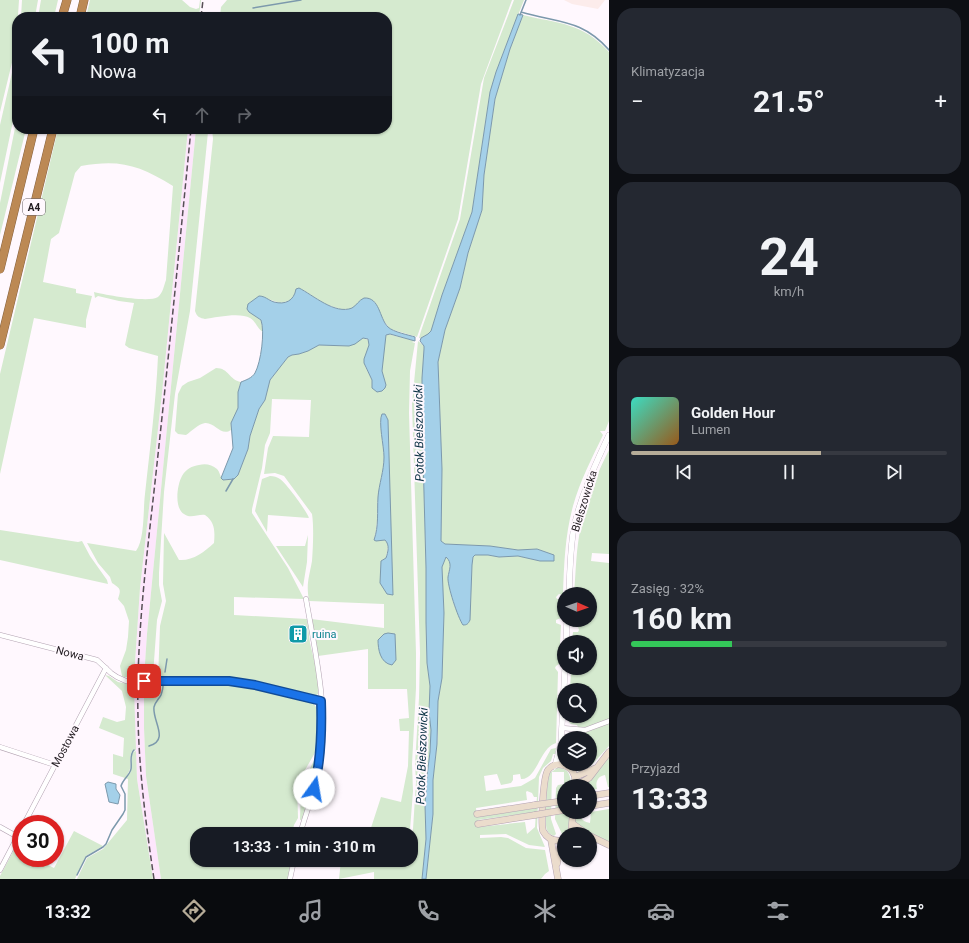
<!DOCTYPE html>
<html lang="pl">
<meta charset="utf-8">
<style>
:root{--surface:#171b24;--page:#242831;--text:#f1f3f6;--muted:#9ea1a6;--line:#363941;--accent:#b6ac98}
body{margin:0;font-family:Roboto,sans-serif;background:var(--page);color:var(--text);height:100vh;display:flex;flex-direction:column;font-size:15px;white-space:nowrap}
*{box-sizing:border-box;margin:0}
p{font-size:13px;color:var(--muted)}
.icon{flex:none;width:22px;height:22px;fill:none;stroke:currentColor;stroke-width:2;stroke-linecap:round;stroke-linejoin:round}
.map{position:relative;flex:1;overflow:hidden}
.sheet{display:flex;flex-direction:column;gap:8px;padding:8px;background:#0d0f14;width:360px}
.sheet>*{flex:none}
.hud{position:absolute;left:12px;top:12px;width:380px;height:122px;border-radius:16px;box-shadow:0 1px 3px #0004;background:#171b24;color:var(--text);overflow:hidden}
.needle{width:26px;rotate:92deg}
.fabs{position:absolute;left:557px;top:587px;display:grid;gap:8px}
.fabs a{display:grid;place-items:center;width:40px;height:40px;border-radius:50%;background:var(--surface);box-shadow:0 1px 3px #0004;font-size:20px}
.speed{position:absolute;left:12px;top:815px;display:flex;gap:8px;font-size:20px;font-weight:700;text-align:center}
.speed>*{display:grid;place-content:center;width:52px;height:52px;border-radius:50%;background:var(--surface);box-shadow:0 1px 3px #0004;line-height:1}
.speed .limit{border:6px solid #d22;background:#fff;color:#111}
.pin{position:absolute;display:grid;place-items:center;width:34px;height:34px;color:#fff;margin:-17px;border-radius:8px;box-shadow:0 2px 6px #0006}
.me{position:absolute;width:44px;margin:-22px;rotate:13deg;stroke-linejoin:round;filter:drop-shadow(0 0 3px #0008)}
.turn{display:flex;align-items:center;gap:14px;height:84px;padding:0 12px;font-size:18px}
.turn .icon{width:52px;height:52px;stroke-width:2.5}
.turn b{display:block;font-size:28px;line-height:34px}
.lanes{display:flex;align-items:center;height:38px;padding:0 12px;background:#0003;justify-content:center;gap:20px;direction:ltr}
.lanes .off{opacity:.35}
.big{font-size:30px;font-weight:700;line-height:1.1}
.sheet .widget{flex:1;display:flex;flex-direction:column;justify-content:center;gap:6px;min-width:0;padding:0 14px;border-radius:16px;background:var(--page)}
.sheet .dial{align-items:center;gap:0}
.dial b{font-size:52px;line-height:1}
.song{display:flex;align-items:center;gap:12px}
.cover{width:48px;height:48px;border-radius:6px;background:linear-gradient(135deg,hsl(170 70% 55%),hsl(30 70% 35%))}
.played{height:4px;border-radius:2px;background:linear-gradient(90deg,var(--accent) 60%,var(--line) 60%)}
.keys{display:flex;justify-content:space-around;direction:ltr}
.heat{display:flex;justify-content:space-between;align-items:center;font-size:22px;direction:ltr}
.charge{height:6px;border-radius:3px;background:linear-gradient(90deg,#34c759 32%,var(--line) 0)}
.trip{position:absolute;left:190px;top:827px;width:228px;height:40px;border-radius:16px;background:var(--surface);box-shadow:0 1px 3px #0004;font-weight:700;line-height:40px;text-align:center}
.tab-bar{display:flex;height:64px;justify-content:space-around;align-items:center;background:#090b0e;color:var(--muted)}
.tab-bar .icon{width:28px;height:28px}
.tab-bar .current{color:var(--accent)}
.tab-bar b{font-size:18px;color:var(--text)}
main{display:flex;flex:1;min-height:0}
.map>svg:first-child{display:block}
.industrial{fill:#fceceb}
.built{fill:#fde6fc}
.green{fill:#d5eacf;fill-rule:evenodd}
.water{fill:#a4d0e9;stroke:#7c99ac}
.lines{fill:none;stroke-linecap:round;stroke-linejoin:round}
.stream{stroke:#7c99ac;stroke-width:1.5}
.minor-casing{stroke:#b3a3b2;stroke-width:5.5}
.tertiary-casing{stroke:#b3a3b2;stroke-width:6}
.secondary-casing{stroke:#b3a3b2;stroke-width:7}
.motorway-casing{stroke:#856241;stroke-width:9}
.minor{stroke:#fff;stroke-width:4.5}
.tertiary{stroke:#fff;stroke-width:5.5}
.secondary{stroke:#ebdccc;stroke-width:6}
.motorway{stroke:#bc8954;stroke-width:8}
.rail{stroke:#564f55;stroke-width:1.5;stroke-dasharray:6 3;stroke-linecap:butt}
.secondary-bridge-casing{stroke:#b3a3b2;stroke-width:7;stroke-linecap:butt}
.secondary-bridge{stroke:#ebdccc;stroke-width:6}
.route-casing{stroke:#114b97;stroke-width:10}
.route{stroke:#1a73e8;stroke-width:7}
.labels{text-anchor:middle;stroke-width:4;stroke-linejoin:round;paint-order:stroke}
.shield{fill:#fff8fe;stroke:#635d62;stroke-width:1}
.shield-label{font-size:10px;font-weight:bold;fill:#201a1f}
.street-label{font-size:11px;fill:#201a1f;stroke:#fff8fe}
.culture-label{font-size:11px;fill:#0d838f;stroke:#fff8fe;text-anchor:start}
.water-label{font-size:12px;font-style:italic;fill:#0d3345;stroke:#fff8fe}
</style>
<main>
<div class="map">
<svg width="609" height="879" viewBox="0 0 609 879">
<rect width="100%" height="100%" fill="#fff8fe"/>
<path class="industrial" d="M564 0H605L598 9 572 4Z"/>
<path class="built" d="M188 129H196L147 634 144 678V728L146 776 161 879H153L137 779 134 728V677L140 588 162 393Z"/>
<path class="green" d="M0 0H19L16 46 0 112Z
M22 0H38L35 17H21Z
M41 0H58L54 17H38Z
M90 0H182L190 7 196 9 199 8 200 0H201L199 17H86Z
M227 0H512L481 84 458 219 417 337 390 329 381 317 375 302 350 309H340L325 304 303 290 295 294 293 299 289 301 280 303 268 299 252 301 248 304 255 316 261 320 263 332C257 329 256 321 250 318 241 312 216 317 205 319 200 318 197 317 195 311L213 139 212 129H387V17H220L221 7Z
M514 0H524L503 53 490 92 472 212 442 295 431 331 428 334 421 338H419L421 331 460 219 484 78Z
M523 15C559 24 582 22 609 52V421L605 431H600L603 435C592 458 580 481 573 506 565 535 564 565 563 595L559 594 556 597 557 599 562 600 561 618 556 620V623L561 625 559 664 556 666 555 668 558 672 556 743C540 747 537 780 521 779L520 774 513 775V780L511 783 501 785 497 774 484 776 486 791 521 786 535 778 551 749 556 748 555 754H553L551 761 543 768 539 777 537 828 545 847 529 845 506 834 480 835V838L501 837 508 838 526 848 545 850 549 871 545 874 541 879H426L433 814V780L438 737V701L442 678 444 613 442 567 446 557C454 563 447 572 448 580 449 588 452 599 455 607 457 612 460 616 461 622L468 623 470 615 472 565 473 557 475 555H488L499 557 518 556 540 561 554 560V555L537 549 518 550 490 546 445 544 441 541 442 469 438 362 445 330 460 288 468 253 482 210 484 175 495 99 510 49ZM527 791 532 793 534 797H537L536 808 477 817 476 808 527 800 526 792ZM536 812 535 827 527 834 525 822 479 827 478 820Z
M17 51V102L0 183V125Z
M17 118V129H26L0 235V203Z
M58 129H188L162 393 140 588 134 677H124L122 676 120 666 126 650 128 637 129 621 124 606 118 599C121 589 121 589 112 583L110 577 98 563 87 543 136 551C145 539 143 509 145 494 150 448 156 402 158 356L129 348 125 345 134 303 119 301 98 296 95 298 94 292C106 295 149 303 158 297 163 293 164 285 166 280L173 186C139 165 120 159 81 166L75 173 59 233 51 239 43 282 76 289V293L92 296 86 320V328L34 318 0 474V374Z
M196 129H207L208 132 190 311 175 394 164 492 159 573V585L162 601 157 620 153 675 150 679 144 678 147 634Z
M388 334 415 341 412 342 415 343 410 371 409 413 416 653V688L412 764 413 791 410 830 408 834H369L381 797 401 802 408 766 409 731H400L399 719 409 718 407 689H368V649L318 656 311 619 384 628V604L309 601C306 583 309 578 312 561 313 547 314 527 312 514L284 476 275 473 264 474 268 448 273 436 309 437 311 400 272 399 270 433 265 445 262 468 252 509V513L288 568 304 599 234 597V615L307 619 310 643 318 676V694L313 697 248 680 215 678 158 680 160 626 166 601 163 584 164 533 179 560C193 561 204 552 214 543 215 531 215 522 205 515 198 514 190 519 184 514 174 508 177 485 182 476 186 469 192 466 199 465 206 463 212 465 217 469 220 472 220 477 223 480L234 479 238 475 248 449 250 436 259 409 265 400 270 380 288 357 292 355 299 354 308 351 319 345 349 346 363 338 368 340 369 345 365 366 372 380 373 388 382 391C388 385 383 380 382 373 381 362 384 348 385 337ZM382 414H385L388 420 390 595 381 576V561L386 558 388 547 387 542 385 540H374C378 526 377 512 378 497 379 484 384 472 384 457 384 446 378 422 382 414Z
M418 341 424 346V349L422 378V418L426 568V622L427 663 430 686 429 712 431 730 430 752 427 776 425 805 426 839 422 879H374V872L339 879 341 860H411V835L413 829 416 782 415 764 419 698 420 653 412 404Z
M216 368C229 368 229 380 241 382 236 393 241 399 238 408 236 416 230 421 231 430 221 437 215 422 205 423 198 424 192 431 186 435L178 434 175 431 178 394 182 386 188 382 200 378Z
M609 450V554L592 553 591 561 609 563V719L586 728 578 727 577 725 571 724 569 722 568 716H590V690H570L571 671H576V668H590V642H572L573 632H578L579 630 578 627H573V620H590V594H574C576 571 576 548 581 526 586 499 597 474 609 450Z
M270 476C274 476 277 477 280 479 286 483 306 510 309 518L268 515 267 532 255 511 262 479Z
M0 530 78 542 82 541 90 556 107 580 108 584 0 560Z
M308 535 307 562 303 587 276 546H305Z
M105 675 109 676 118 682 128 684 129 686 134 688 136 750 132 751C127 762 135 766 125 778L113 774V754L123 757 124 738 99 728 103 717 117 722 125 720 126 707 122 691Z
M228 683 254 687 313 703 319 711V743L316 751 297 784 298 818 294 825 292 834H197V860H292L289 879H161L146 776 144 728V684Z
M609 723V746L588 769 580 772 574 770 568 764H590V738H567V736L571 733H577V731L585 732Z
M136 751 137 779 153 879H77L87 858 103 849 127 820 128 779 125 778 131 772 132 754 133 752Z
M318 752 316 769 303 819 300 820 301 787Z
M609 757V787H608L605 775C598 776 595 782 597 789L590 790V786H580L595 775Z
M557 768C569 768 571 776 571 786H564V812H570C569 820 570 830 564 835L562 834 555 819 556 788 558 785 564 784V772H552L551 819 556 834 554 836C551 835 548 833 547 830 544 824 547 779 550 773Z
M609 809V842L587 832 575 822V814L580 813C580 820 585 822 590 823L591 812Z
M74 831 103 846 86 856 75 879H0V876L15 848 21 851V858H34L54 868Z"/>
<path class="water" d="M518 14 523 15 510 49 495 99 484 175 482 210 468 253 460 288 445 330 438 362 442 469 441 541 445 544 490 546 518 550 537 549 554 555V561H540L518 556 499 557 488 555H475L473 557 472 565 470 620C468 624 467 625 463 625 458 618 447 585 448 577 449 570 453 563 446 557L442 567 444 613 442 678 438 701 437 744 433 780V814L426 879H422L426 839 425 805 427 776 430 752 431 730 429 712 430 686 427 663 426 622V568L422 418V378L424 349V346L420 341 421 338 428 334 431 331 442 295 472 212 490 92 496 72Z
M299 288C313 295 335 315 352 308 356 306 359 300 364 298 380 297 379 318 388 327 393 332 409 335 415 337V341L390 334 386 335 382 371 386 385 385 388 382 391 377 392 372 388V380L364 363V359L369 345 368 339 363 338 355 344 349 346 319 345 308 351 299 354 292 355 288 357 270 380 265 400 259 409 250 436 248 449 238 475 234 479 223 480 221 478 233 448 231 423 238 408V392L241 382C246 380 252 378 255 373 261 362 265 332 261 320L249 312 247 309 248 304 259 296C265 296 268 300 274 302 285 305 294 301 296 289Z
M382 414H385L388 420 393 595 387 594 380 583 381 561 386 558C388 552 390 545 385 540L376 541 374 540C379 526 377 512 378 497 379 484 384 471 384 457 384 446 378 422 382 414Z
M388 633 395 634 396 660 392 665C380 663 378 649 378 640L384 634Z
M108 782 116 784V789L120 795 118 804 109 802 105 784Z"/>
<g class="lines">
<path class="stream" d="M253 8 301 0
M521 12C558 23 582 19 609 50
M520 15 526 0
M226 491 233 479
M165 672 167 659
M149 746C170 740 152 721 154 707 155 702 159 699 161 695 162 692 163 689 163 686
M77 875 86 857 103 847 106 844 112 830 123 814 125 810V794L121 786C123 779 130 775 131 769 132 762 129 755 134 750"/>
<g class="minor-casing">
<path id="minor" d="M0 635 97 660 111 673 117 677 126 681H135
M144 681H229L255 685 321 701
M562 728 585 730 609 721
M0 747 55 765
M24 824 106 668
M0 827 18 837
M300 834C307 810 316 787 320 763 329 710 315 651 306 599
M0 870 21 830
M290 879 294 860"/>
</g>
<g class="tertiary-casing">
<path id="tertiary" d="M569 594C570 572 570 549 574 527 581 495 595 465 609 435
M566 642 567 620
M564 764 561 743 565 668
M555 766 561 743"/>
</g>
<g class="secondary-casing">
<path id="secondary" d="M575 777 596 768
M575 786 589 778 609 752
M590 796 609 793
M590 806 609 803
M477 814 535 805
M478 824 535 815
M573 824 587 834
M571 834 573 812
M590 836 609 845
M551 840 558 879
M564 840C555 842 548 840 543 831 541 823 543 777 548 770 556 760 572 765 575 777 575 780 575 783 575 786
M557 864 561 841"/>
</g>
<g class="motorway-casing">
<path id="motorway" d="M62 17 67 0
M80 17 84 0
M0 269 34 129
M0 345 53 129"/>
</g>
<use href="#minor" class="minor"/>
<use href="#tertiary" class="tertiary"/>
<use href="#secondary" class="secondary"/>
<use href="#motorway" class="motorway"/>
<path class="rail" d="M201 17 203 0
M154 879C146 825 139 771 138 717 136 633 148 548 157 464 169 353 180 241 191 129"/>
<g class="secondary-bridge-casing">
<path id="secondary-bridge" d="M535 805 564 801
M535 815 564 810"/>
</g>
<use href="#secondary-bridge" class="secondary-bridge"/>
</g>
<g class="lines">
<g class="route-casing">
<path id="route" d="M144 681H229L255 685 321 701C322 731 321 760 314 789"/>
</g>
<use href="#route" class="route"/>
</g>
<defs>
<g id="building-square" transform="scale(1)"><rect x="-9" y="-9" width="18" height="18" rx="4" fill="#0f9aa8" stroke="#fff8fe"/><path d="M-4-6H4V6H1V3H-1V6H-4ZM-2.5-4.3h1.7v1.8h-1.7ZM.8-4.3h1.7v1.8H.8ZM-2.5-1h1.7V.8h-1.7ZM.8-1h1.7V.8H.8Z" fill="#fff"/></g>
</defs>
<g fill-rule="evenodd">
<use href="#building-square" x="298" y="634"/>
</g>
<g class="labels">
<rect class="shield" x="23" y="199" width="22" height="16" rx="3"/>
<g class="shield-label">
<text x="34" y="211">A4</text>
</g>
<g class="street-label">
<text transform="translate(584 501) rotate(-73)" y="4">Bielszowicka</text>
<text transform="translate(70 653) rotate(15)" y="4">Nowa</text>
<text transform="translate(65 746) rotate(-62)" y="4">Mostowa</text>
</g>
<g class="culture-label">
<text x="312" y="638">ruina</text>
</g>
<g class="water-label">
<text transform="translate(419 433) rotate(-91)" y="4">Potok Bielszowicki</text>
<text transform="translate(422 756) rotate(-88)" y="4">Potok Bielszowicki</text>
</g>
</g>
</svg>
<div class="fabs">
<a><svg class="needle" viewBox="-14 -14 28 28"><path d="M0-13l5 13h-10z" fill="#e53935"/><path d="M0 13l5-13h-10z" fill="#9ea1a6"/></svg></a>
<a><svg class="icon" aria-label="sound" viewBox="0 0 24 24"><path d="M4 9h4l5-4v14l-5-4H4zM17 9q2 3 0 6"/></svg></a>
<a><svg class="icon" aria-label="search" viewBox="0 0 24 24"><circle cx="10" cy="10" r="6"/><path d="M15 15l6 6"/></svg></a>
<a><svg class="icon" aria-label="layers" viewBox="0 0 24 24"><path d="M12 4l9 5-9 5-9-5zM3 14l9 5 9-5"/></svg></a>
<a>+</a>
<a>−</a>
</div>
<div class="speed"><div class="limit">30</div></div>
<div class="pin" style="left:144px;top:681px;background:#d93025"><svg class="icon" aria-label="arrive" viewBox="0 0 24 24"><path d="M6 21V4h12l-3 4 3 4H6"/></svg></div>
<svg class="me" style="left:314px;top:789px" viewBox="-20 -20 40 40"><circle r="19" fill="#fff"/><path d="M0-13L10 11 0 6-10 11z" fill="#1a73e8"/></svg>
<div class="trip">13:33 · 1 min · 310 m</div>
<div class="hud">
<div class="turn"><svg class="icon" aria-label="left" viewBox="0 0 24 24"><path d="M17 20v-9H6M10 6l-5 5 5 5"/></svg><div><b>100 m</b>Nowa</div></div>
<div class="lanes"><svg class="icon" aria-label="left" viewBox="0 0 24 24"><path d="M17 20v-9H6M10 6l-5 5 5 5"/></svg><svg class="icon off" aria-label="ahead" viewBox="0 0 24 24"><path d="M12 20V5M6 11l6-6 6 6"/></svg><svg class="icon off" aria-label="right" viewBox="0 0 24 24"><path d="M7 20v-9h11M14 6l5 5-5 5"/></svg></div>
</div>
</div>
<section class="sheet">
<div class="widget"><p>Klimatyzacja</p>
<div class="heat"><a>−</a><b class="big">21.5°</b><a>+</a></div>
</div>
<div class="widget dial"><b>24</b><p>km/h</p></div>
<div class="widget">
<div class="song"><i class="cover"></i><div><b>Golden Hour</b><p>Lumen</p></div></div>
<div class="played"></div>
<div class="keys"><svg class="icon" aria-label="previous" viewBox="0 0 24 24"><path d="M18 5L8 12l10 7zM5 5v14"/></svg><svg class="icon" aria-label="pause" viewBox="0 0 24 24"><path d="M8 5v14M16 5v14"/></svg><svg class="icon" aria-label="next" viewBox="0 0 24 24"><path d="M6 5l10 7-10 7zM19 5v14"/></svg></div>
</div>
<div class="widget"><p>Zasięg · 32%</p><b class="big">160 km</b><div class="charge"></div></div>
<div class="widget"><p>Przyjazd</p><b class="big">13:33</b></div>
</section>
</main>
<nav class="tab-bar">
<b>13:32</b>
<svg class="icon current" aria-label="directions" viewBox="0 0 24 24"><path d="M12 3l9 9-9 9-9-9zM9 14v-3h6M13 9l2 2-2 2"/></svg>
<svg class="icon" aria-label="music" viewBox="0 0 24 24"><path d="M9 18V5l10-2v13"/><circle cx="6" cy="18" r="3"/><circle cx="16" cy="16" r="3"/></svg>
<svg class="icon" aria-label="phone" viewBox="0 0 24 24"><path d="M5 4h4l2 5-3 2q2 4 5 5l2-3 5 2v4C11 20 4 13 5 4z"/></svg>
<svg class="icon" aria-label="climate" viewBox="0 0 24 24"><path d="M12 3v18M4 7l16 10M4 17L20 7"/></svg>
<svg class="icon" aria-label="car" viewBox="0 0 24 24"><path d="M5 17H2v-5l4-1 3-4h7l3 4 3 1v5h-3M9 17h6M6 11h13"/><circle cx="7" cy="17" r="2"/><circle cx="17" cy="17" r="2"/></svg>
<svg class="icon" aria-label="filters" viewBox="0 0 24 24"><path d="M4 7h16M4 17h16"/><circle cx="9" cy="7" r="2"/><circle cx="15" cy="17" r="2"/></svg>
<b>21.5°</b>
</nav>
